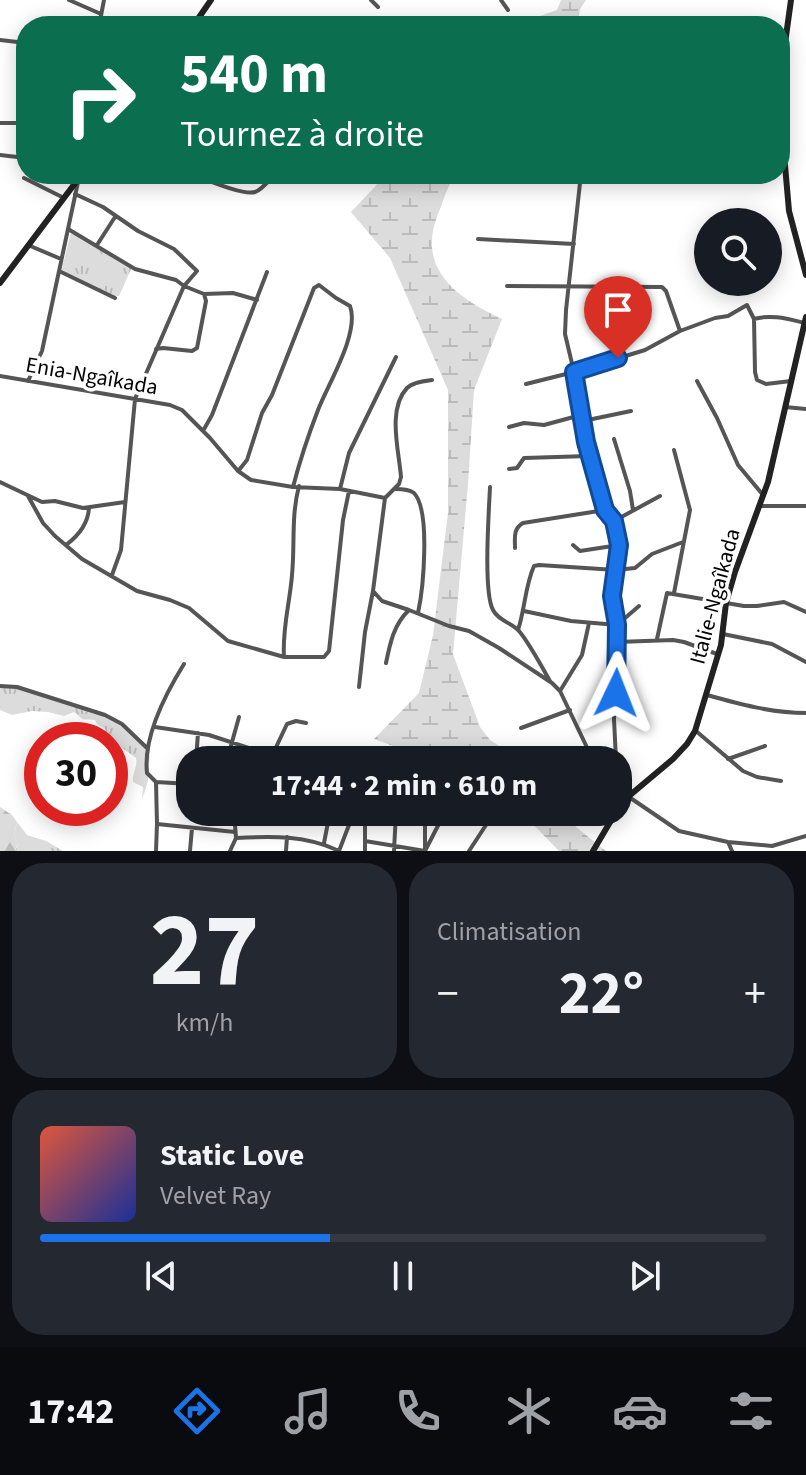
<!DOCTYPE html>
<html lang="fr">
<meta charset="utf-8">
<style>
:root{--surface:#171b24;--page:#242831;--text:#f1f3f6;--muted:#9ea1a6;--line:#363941;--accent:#1a73e8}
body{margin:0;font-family:"Source Sans 3",sans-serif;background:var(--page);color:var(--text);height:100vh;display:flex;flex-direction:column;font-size:30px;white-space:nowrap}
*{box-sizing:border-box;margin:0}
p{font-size:26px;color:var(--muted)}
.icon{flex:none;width:44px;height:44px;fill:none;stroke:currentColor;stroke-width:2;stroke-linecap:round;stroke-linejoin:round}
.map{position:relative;height:851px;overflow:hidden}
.panel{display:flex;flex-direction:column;gap:12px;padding:12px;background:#0d0f14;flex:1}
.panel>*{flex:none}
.banner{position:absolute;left:16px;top:16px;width:774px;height:168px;border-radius:32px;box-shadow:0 4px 20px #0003;background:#0b6e4f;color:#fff;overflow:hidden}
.fabs{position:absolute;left:694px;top:208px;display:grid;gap:16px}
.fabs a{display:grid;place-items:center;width:88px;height:88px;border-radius:50%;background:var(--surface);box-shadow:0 4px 20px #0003;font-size:40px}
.speed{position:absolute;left:24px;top:722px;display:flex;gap:16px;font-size:40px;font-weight:700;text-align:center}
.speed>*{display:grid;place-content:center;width:104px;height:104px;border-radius:50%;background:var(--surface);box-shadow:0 4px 20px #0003;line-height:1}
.speed .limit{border:12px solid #d22;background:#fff;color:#111}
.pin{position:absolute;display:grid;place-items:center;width:68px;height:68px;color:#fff;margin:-82px -34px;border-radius:50% 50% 50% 0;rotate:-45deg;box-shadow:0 0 8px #0007}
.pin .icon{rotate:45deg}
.me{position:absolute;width:88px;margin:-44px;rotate:2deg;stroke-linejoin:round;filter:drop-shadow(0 0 6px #0008)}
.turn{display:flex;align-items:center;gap:28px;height:168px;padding:0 32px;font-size:36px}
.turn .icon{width:104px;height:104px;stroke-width:2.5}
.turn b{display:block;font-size:56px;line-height:68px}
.big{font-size:60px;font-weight:700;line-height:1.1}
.panel .card{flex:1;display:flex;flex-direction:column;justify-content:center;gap:12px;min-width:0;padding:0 28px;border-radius:32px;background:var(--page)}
.panel .dial{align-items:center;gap:0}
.dial b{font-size:104px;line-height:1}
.song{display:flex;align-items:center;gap:24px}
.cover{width:96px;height:96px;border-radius:12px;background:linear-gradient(135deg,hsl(10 70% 55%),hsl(230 70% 35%))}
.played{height:8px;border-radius:4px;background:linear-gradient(90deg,var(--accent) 40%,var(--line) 40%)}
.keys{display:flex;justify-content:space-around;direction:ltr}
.heat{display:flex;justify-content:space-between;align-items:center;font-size:44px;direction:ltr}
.panel .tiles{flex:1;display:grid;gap:12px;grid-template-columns:1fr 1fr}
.card:last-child{grid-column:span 2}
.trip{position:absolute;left:176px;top:746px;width:456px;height:80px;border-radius:32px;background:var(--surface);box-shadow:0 4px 20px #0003;font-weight:700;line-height:80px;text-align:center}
.tabs{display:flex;height:128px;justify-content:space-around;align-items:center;background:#090b0e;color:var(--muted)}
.tabs .icon{width:56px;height:56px}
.tabs .active{color:var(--accent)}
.tabs b{font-size:36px;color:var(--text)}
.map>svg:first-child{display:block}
.grass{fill:url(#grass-tufts)}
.forest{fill:url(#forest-firs)}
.wetland{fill:url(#wetland-marsh)}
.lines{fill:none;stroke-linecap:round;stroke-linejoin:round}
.street{stroke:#555;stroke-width:4}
.secondary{stroke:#222;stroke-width:6}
.route-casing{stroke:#114b97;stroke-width:20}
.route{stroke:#1a73e8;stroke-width:14}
.labels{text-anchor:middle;stroke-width:7;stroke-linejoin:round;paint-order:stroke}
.street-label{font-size:22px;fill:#000;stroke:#fff}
</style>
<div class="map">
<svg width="806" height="851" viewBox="0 0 806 851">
<defs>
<pattern id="grass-tufts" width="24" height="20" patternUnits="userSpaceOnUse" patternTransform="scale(2)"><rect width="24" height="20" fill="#dcdcdc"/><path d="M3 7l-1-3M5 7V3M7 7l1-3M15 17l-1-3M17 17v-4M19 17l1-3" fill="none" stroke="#bbb"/></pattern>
<pattern id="forest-firs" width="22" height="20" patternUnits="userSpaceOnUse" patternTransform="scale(2)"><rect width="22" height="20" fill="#dcdcdc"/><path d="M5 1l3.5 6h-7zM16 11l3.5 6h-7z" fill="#bbb"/></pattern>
<pattern id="wetland-marsh" width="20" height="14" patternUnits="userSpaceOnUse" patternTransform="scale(2)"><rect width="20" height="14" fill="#dcdcdc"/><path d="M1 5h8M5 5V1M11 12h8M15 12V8" fill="none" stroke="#bbb"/></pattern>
</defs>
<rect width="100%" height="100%" fill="#fff"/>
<path class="grass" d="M71 232 132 267 119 296H108L61 272Z
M9 686 106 716 120 723 150 750 148 781 142 800 143 787 133 782C132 773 138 766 136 758L109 738 105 729 97 724 95 720C80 718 87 723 74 712L64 716 48 712 32 711 12 715 0 710V688Z
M17 822 27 835 46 841 63 851H15L18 845 14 835Z"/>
<path class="forest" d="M0 807 12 815 17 822 14 835 18 844 15 851H0Z"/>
<path class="wetland" d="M561 0H586L580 9 579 16 531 19 557 10Z
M387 174H456C447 186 444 200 438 214 416 269 457 298 502 319L474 390 468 484 453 654 480 727 490 740 521 760H431L374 739 419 693 433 635 448 513V390L390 258 351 212Z
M521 812H567L576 827 606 851H559Z"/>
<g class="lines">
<path class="street" d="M69 0 101 14
M371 0 378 7
M501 0 508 10
M199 18 208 26
M99 26 104 0
M0 40 26 43
M0 123H26
M0 155 26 158
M129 174 134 176 143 174
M191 174C204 179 244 196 255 192 262 190 270 179 275 174
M325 174 344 177 345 174
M581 174 566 310 565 334 574 372 586 442 605 510 614 521 618 536V557L612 596 617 625 614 719 616 760
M24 178 64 198
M75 194 103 207 138 231 174 249 197 271 184 286 204 294 233 293 257 300
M68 229 135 269 176 280 184 286 135 399 121 550 112 575
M478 239 574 244
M28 245 61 259
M97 245 115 217
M59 271 115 298
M507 286 662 287 666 291 680 331
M754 319C771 314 788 319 805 323
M156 349 163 348 192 351 197 348 206 301 204 294
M0 376 170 405 182 410 210 438 238 471 251 480 293 487 340 489 385 498 373 591 382 601 409 610 449 626 469 631 499 648 552 683 560 691 593 760
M28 381 42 351 78 182
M697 381 717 418 738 465 763 495
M526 384 574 372 645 350 680 331 715 318 728 316 747 305 754 319 755 372 757 380 766 384 791 381
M785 407 806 409
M583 421 631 411
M509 427 524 423 544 425 581 415
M203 431 212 415 267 272
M614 439 630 491 633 510
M509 469 517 468 524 458 589 456
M239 470 247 460 262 413 272 395 314 288 319 285 336 298 350 306C360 333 328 384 318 410 308 436 300 460 293 487
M0 482 42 502 55 501 83 508 125 502
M490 487C489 511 483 591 493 610 498 620 509 622 517 629 526 637 543 669 550 681
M340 489 349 453 396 357
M395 489C401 489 409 489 414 493 431 511 423 590 418 613
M28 496 43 523 55 536 82 559 137 591 170 600 189 608 228 641 284 657H324L329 651 343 520 349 491
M385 498 399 484 401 477C399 451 387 409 407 388 413 382 424 381 432 380
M760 506H806
M614 521 660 496
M66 545C78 536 88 523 89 508
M573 545 580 551 619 545
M515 548C515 537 513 529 523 523L605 510
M674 593 690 510 674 450
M524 611 571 621 617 625 639 606
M518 630C525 609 525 586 534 566L539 565 616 570 635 568 652 554 683 542
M723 634 772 644 806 662
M657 639 667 593 744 606H757L784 602 806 612
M617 642 673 640 684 642 717 654
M284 657C282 629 290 602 292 575 295 545 291 516 299 486
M386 663C390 643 394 624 409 610
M0 686 17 687 105 715 122 724 147 748
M359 687 365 632 373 591
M560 691 582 655 589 623
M707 695C739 704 772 713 806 713
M155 727 209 735 286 760
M521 728 570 710
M696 731 743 771 757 777 781 781
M728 759 765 746
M196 760 198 733
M227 760 239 717
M270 760 287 724 296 721 306 723
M347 760 353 752
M156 782 190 784
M629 797 679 831 728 842 772 846 806 836
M425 812V849
M157 824 235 832
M236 838C272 836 306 835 339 851
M365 841 425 851 445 812
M728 842 732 851
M324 843 330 812
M156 851 157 824 156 782 147 773C143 738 166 693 184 664
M190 851 192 828
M230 851 236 838 234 812
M286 851 287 837
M339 851 354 812
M365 851V812
M394 851 396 812
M469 851 486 825 484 819 472 812"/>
<path class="secondary" d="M193 26 211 0
M780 102 782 65 791 0
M780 108 789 211 806 275
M0 283 82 174
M618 809 623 801 673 759 687 744 695 731 721 645 726 603 735 572 768 482 806 317
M593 851 616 812"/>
</g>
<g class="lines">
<g class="route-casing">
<path id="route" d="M616 693 617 625 612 596 619 545 614 521 605 510 586 442 574 372 618 358"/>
</g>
<use href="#route" class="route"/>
</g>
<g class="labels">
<g class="street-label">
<text transform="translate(92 375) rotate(10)" y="8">Enia-Ngaîkada</text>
<text transform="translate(714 596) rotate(-75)" y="8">Italie-Ngaîkada</text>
</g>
</g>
</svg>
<div class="fabs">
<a><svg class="icon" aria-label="search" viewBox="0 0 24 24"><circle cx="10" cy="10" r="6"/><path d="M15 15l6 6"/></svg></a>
</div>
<div class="speed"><div class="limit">30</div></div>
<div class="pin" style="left:618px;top:358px;background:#d93025"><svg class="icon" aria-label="arrive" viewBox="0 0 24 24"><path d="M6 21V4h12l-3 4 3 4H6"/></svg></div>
<svg class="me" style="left:616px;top:693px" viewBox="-20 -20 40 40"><path d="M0-17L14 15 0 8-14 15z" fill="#1a73e8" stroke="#fff" stroke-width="4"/></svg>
<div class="trip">17:44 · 2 min · 610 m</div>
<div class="banner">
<div class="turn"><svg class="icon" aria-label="right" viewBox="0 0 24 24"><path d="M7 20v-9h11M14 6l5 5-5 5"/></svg><div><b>540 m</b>Tournez à droite</div></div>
</div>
</div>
<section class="panel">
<div class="tiles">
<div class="card dial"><b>27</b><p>km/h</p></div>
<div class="card"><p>Climatisation</p>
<div class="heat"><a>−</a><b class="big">22°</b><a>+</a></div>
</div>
<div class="card">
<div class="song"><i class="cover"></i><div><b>Static Love</b><p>Velvet Ray</p></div></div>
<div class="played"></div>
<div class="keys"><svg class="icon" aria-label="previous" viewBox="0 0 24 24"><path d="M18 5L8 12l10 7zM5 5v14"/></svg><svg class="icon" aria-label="pause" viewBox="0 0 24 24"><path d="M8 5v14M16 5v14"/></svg><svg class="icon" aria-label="next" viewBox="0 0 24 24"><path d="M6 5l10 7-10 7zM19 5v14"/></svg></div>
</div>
</div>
</section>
<nav class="tabs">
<b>17:42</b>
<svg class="icon active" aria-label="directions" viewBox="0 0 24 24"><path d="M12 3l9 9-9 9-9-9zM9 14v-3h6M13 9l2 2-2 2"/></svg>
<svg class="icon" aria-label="music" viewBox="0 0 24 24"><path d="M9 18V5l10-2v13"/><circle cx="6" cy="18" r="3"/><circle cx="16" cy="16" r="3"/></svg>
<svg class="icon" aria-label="phone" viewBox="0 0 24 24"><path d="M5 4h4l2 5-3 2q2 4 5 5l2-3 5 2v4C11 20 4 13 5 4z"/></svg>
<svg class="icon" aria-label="climate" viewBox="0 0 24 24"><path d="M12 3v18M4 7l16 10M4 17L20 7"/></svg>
<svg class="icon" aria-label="car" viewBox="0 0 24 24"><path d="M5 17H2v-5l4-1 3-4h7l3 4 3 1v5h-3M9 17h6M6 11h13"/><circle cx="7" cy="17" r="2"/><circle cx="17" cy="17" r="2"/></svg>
<svg class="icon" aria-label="filters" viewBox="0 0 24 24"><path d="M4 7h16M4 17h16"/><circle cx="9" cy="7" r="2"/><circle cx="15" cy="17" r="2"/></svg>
</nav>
